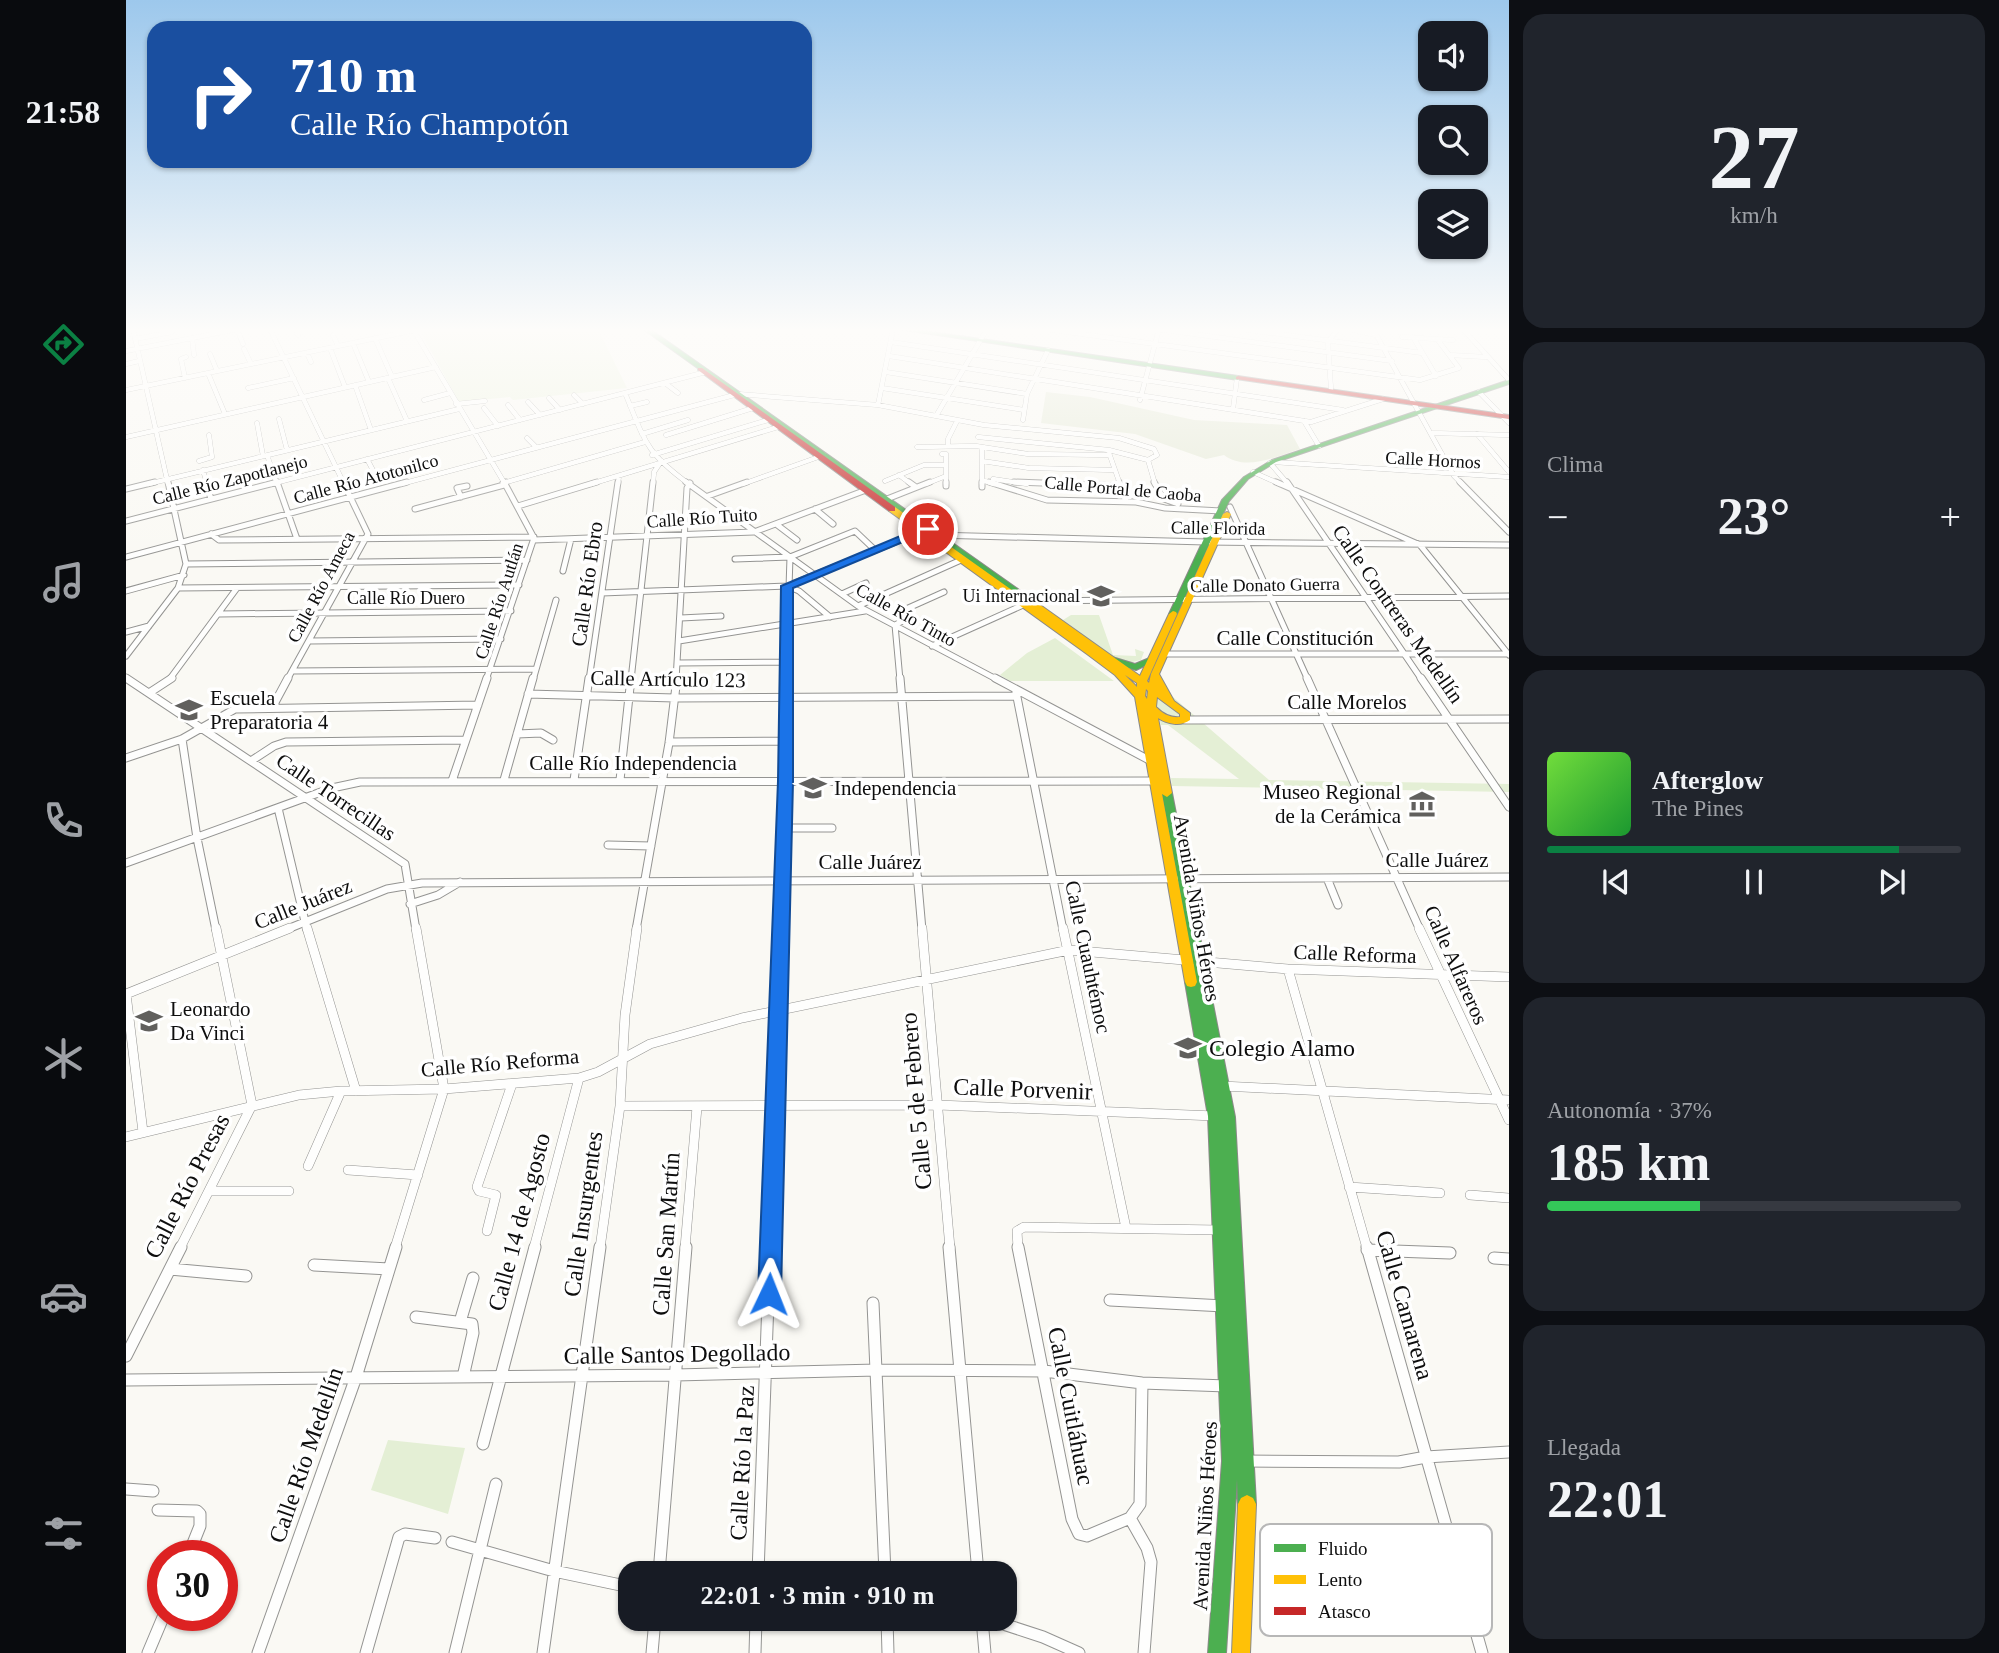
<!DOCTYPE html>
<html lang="es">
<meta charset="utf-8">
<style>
:root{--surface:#171b24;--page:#20242c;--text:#f1f3f6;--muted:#9ea1a6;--line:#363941;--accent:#0b8043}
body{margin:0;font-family:Georgia,serif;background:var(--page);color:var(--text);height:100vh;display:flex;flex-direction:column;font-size:26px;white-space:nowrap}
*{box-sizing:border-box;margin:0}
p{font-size:23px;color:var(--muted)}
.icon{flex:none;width:38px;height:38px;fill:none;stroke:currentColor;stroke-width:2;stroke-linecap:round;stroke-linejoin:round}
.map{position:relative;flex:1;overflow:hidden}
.panel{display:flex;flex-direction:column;gap:14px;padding:14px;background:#0d0f14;width:490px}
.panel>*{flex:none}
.guide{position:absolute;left:21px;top:21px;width:665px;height:147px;border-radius:21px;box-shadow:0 2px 5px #0004;background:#1a4fa0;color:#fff;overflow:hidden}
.controls{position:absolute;left:1292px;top:21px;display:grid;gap:14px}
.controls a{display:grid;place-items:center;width:70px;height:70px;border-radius:14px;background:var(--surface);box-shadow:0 2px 5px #0004;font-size:35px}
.speed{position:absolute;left:21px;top:1540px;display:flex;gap:14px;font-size:35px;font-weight:700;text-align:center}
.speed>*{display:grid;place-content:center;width:91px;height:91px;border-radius:50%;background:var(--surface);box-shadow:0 2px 5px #0004;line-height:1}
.speed .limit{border:10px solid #d22;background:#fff;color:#111}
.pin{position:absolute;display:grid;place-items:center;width:60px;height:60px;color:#fff;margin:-30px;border:4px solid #fff;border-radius:50%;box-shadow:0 2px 7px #0007}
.me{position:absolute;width:77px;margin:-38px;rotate:2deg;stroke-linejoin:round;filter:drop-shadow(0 0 5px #0008)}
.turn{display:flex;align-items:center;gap:24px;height:147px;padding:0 28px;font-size:32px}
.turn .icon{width:91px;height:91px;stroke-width:2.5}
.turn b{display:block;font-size:49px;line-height:60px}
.big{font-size:52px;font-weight:700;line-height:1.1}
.panel .widget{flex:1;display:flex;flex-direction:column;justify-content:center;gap:10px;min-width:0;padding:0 24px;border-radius:21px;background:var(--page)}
.panel .dial{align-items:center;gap:0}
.dial b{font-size:91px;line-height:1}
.song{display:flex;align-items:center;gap:21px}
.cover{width:84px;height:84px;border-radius:10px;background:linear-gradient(135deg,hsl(100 70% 55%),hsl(130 70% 35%))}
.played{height:7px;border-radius:4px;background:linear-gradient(90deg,var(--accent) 85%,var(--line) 85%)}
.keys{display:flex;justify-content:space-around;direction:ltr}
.heat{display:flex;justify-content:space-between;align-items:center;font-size:38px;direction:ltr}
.charge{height:10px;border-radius:5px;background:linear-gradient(90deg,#34c759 37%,var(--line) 0)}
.trip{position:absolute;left:492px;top:1561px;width:399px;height:70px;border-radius:21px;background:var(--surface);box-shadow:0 2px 5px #0004;font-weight:700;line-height:70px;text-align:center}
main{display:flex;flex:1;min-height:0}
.tabs{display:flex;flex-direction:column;width:126px;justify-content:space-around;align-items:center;background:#090b0e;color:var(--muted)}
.tabs .icon{width:49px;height:49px}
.tabs .active{color:var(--accent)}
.tabs b{font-size:32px;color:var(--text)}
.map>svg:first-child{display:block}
.green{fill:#e4efd5}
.cemetery{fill:#e6ead8}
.pitch{fill:#edf3df}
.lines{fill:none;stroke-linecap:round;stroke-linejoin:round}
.street-far4-casing{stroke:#949492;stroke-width:5}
.street-far3-casing{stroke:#949492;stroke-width:7}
.street-far2-casing{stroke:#949492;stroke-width:9}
.street-far1-casing{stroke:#949492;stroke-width:10}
.street-casing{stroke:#949492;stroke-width:13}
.fast-casing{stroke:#8b8a88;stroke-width:2}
.slow-casing{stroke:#8b8a88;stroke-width:2}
.jam-casing{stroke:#8b8a88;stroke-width:2}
.street-far4{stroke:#fefefd;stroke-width:4.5}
.street-far3{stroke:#fefefd;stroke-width:5}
.street-far2{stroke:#fefefd;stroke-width:7}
.street-far1{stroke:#fefefd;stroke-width:9}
.street{stroke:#fefefd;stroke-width:11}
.fast{fill:#4caf50;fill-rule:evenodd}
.slow{fill:#ffc107;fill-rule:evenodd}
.jam{fill:#c62828;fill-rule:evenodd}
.route{fill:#1a73e8;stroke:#114b97;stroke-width:2}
.labels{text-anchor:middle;stroke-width:7;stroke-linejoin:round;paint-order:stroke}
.far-street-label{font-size:18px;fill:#0e0e0e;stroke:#fff}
.far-poi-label{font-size:18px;fill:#0e0e0e;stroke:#fff;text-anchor:end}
.street-label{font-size:21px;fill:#0e0e0e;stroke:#fff}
.poi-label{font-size:21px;fill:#0e0e0e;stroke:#fff;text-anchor:start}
.near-poi-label{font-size:24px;fill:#0e0e0e;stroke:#fff;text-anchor:start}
.near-street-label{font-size:24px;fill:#0e0e0e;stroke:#fff}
.key{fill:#fff;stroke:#b7b7b7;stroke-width:2}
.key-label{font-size:19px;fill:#0e0e0e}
</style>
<main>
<nav class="tabs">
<b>21:58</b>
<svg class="icon active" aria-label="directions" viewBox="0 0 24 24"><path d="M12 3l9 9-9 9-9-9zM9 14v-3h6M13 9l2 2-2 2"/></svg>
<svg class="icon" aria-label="music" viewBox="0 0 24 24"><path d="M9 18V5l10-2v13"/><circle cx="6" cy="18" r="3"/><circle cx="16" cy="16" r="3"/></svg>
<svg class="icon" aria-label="phone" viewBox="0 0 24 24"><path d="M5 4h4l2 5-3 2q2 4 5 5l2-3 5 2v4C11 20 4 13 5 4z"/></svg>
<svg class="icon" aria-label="climate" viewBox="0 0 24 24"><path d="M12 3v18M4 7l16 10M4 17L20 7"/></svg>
<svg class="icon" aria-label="car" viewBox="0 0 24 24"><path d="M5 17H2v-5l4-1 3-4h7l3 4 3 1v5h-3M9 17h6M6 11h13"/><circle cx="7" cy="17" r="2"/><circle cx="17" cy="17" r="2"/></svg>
<svg class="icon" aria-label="filters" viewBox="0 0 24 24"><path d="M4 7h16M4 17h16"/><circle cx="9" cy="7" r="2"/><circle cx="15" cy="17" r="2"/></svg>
</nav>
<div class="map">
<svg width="1383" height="1653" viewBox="0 0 1383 1653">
<rect width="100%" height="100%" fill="#faf9f4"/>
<path class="green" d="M945 615H973L987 655 1010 656 1009 649 1018 652 1015 660 1002 663 992 660 937 620Z
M929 638 988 681H884L874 675 901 653Z
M1038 696 1047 697 1143 780 1383 784V792L1046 786 1045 778 1113 779 1042 725H1035L1029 704 1031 698Z
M262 1440 339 1448 322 1514 245 1490Z"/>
<path class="cemetery" d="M920 392 964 397 1068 420 1161 425 1174 449C1151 456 1120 472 1098 455L1080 459 1009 434 915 423Z"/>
<path class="pitch" d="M302 329H472L501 388 387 400 384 397 333 402 294 331Z"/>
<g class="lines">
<g class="street-far4-casing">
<path id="street-far4" d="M7 329 42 484
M111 329 117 344
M144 329 218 484
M169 329 172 335
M287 329 379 484
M919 329 1294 380 1333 368 1311 339
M1031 329 1266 361
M1115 329 1296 353
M1223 329 1250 335
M1247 329 1328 476 1336 484
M1337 329 1383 380
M207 335 212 346
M1276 337 1327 340
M1287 337 1310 376
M66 338 68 355
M249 338 266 377
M9 339 46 332
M765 342 1217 410
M227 343 243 382
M204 348 219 387
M118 349 125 364
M0 351 112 329
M181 353 185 362
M84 354 91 371
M1324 355 1360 357
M763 356 1185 422 1257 399
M0 364 13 361
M760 372 901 394
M82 373 99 414
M59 378 55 359 60 357
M262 378 281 421
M539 383 552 393
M229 385 245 430
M122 388 168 378
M756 388 898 410
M1205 389 1202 342 1212 329
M0 390 294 329
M1353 392 1383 423
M499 393C519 441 519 452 563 484
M448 395 457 404
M423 398 434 410
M298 400 324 393
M1014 400 1033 329
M402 402 414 415
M330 404 359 401
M382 405 394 420
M752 405 767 329
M504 406 521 402
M358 408 372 426
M1107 409 1111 378
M810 416 861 329
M153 419 161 450
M897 420 901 394 922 350
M1178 421 1193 446
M131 423 137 456
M1305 433 1383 435
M516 434 562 420
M1351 434 1383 472
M540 435 627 408
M0 437 310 367
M852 437 983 450 1022 460
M401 438 410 447
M822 445V439L831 421
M791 447 850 446 902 454 983 455
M856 447V484
M983 453 994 484
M816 454H820V484
M141 455 151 484
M526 455 642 420
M241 459 249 474
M1022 460 1029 484
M73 461 86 457 83 435
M856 461 903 468 988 470
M1147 462 1383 477
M1144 463 1162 484
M77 470 81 484
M1127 472 1154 484
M773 475 785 484
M867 479 901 484
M856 480 868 484
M759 481 798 465H820
M377 483 519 442
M22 484 333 409
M145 484 580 372
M275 484 612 394 752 405 858 425 993 438 1028 449 1031 455 1022 460
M465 484 652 427
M492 484 493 476
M527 484 528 472 534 463
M617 484 698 455
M800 484 820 476"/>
</g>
<g class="street-far3-casing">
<path id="street-far3" d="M80 482 85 499
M151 482 171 539
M560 482 732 606 872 680
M783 482 790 487
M820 482V486
M856 482V487
M863 482 921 500 1010 502 1039 508 1095 511
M888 482 994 486
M993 482 1000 501
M1028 482 1038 499 1052 504
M1150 482 1294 545 1383 655
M1161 482 1296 680
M1334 482 1383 532
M377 483 380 482
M0 489 29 482
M582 496 621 482
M335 497 331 488 341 486
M761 499 804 482
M392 506 471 482
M1104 507 1182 680
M289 509 378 485
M689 509 707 524
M0 521 152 482
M650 524 671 540
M85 534 93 540 408 537
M809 535 1080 542 1383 545
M408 540 628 532 740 490
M0 557 281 482
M609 559 664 557 729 531 749 550
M60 564 401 560
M437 571 445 539
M661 586 673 591 704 617
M52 588 393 585
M0 591 58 575
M476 593 661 586 802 529
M716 594 740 583
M732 606 835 560
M93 614 385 611
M555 618 595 616
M769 625 774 680
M769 625 782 618 780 609 818 592
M0 632 23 626
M183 641 375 639
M553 641 739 611
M806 646 906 601 1383 596
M1039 654H1383
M0 656 52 588 60 564 42 482
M552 663 659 662
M166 671 410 669
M0 678 3 680
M43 680 111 588
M161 680 242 534 217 482
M360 680 408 538 378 482
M407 680 430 600
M463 680 492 482
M505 680 527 482
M550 680 561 488 564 483
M660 680 664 557"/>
</g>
<g class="street-far2-casing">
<path id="street-far2" d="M0 678 279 864 290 930
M774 678 796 930
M869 678 1025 761
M1181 678 1294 930
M1295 678 1383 807
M890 692 937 930
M23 693 46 678
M402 694 549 698 891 696
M147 706 162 678
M1059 720 1383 719
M391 734 415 733 427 740
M56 739 71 838 90 930
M543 742 659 741
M0 758 56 739 109 709 352 705
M125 761 148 746 160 742 339 740
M378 780 407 678
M448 780 463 678
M494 780 505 678
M326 781 361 678
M152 808 181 930
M657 828H706
M482 845 525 846
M0 863 206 788 234 782 1029 781
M1201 878 1212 905
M284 904 312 895 334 882
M159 930 261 889 296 883 1383 877
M510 930 543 743 551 678
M655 930 660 781V678"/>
</g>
<g class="street-far1-casing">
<path id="street-far1" d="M181 928 230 1091
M796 928 824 1248
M937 928 1000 1228
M1293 928 1383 1120
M1162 969 1241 1248
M0 994 164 928
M0 994 17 1132
M1096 1086 1383 1100
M494 1106 812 1105 1089 1116
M0 1137 173 1095 215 1091 318 1089 453 1078 472 1072 524 1044 616 1018 943 950 1162 969 1383 977
M182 1166 215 1091
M222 1170 292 1175
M1223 1187 1314 1193
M84 1191H163
M1344 1195 1383 1198
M361 1231 370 1195 353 1191 351 1187 386 1084
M54 1248 126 1105 90 928
M269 1248 318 1089 290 928
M408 1248 453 1078
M474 1248 494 1106 499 1015 511 928
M559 1248 571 1107
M643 1248 655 928
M892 1248 891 1231 898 1227 1094 1230"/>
</g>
<g class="street-casing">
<path id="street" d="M823 1247 852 1573
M892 1247 946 1519 953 1534 961 1536 1004 1518 1014 1504 1016 1383
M1241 1247 1356 1653
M1241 1250 1324 1253
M1368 1258 1383 1259
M188 1265 263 1269
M44 1269 120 1276
M984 1300 1098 1306
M747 1303 759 1573
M290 1317 346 1324 347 1333 337 1377
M334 1322 347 1278
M0 1356 55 1247
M0 1380 550 1375 751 1370 918 1371 1016 1383 1101 1386
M357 1444 409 1247
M1118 1461 1273 1462 1300 1457 1383 1452
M0 1489 27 1491
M32 1510 71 1511 74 1514V1526L62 1556
M1004 1518 1021 1548 1025 1562 1018 1653
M326 1542 428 1571 504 1587
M533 1573 560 1247
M632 1573 644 1247
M761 1619 762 1653
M856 1619 859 1653
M862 1619 917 1637 953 1653
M22 1653 38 1615
M132 1653 230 1377 270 1247
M240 1653 273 1537 279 1534 309 1538
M329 1653 370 1484
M417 1653 474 1247
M526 1653 529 1619
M629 1653 630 1619"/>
</g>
<g class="fast-casing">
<path id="fast" d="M517 329H524L896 592V596H890Z
M771 329H785L1112 376 1115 378 1112 380Z
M1383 380V384L1150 462 1122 479 1103 501 1051 614 1047 617 1044 616 1043 614 1096 500 1118 477 1146 460Z
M986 657 1009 664 1026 657 1030 660 1010 670 983 662V658Z
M1041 789 1046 793 1109 1117 1130 1504 1127 1510 1121 1513 1115 1510 1112 1504 1111 1479 1100 1653H1082L1096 1461 1082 1116 1059 982 1061 978 1065 977 1070 980 1036 793Z"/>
</g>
<g class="slow-casing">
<path id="slow" d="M763 507H769L890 593 896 592 1014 676 1043 614 1047 611 1050 612 1051 614 1021 681 1023 683 1025 674 1097 514 1101 512 1105 514 1033 674 1048 701 1064 713V720C1055 727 1041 724 1032 718L1046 793 1041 797 1036 794 1071 982 1069 986 1065 987 1061 986 1059 982 1009 697 989 675 961 654 763 511ZM999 675 1011 683V687ZM1020 689 1022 691 1021 699 1019 696ZM1031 697 1054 714V717C1044 718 1037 714 1030 707Z
M1121 1495 1127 1498 1130 1504 1124 1653H1106L1112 1504 1115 1498Z"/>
</g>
<g class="jam-casing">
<path id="jam" d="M572 368H576L769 507V511H763L572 370Z
M1112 376 1383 415V419L1110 379V377Z"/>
</g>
<use href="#street-far4" class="street-far4"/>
<use href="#street-far3" class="street-far3"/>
<use href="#street-far2" class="street-far2"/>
<use href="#street-far1" class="street-far1"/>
<use href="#street" class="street"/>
<use href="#fast" class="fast"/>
<use href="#slow" class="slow"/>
<use href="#jam" class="jam"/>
</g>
<linearGradient id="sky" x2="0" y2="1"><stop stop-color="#9dc8ec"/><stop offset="0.59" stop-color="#fdfcfa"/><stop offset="1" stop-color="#fdfcfa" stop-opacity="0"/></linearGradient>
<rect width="1383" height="560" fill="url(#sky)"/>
<path class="route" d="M798 526 808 529 667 588V781L655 1294 652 1302 643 1305 635 1302 632 1294 652 781 655 586Z"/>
<defs>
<g id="university-bare" transform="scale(2.1)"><path d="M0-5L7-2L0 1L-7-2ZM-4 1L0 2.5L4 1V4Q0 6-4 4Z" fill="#61605e" stroke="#fff" stroke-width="2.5" paint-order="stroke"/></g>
<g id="school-bare" transform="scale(2.1)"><path d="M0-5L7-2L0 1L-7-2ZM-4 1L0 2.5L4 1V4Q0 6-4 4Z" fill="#61605e" stroke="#fff" stroke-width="2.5" paint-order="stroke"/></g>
<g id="museum-bare" transform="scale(2.1)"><path d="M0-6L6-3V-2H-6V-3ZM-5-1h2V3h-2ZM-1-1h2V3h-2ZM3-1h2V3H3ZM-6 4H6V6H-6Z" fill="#61605e" stroke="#fff" stroke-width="2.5" paint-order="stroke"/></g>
</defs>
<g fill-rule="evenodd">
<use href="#university-bare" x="975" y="596"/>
<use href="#university-bare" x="63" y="710"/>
<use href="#school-bare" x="687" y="788"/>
<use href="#museum-bare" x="1296" y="804"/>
<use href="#school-bare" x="23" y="1021"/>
<use href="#university-bare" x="1062" y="1048"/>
</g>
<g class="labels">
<g class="far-street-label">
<text transform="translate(1307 460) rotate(3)" y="6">Calle Hornos</text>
<text transform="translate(240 479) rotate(-15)" y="6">Calle Río Atotonilco</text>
<text transform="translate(104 480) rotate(-14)" y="6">Calle Río Zapotlanejo</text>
<text transform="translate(997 489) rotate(5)" y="6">Calle Portal de Caoba</text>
<text transform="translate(576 518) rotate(-4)" y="6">Calle Río Tuito</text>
<text transform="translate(1092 528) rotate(1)" y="6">Calle Florida</text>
<text transform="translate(1139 585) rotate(-1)" y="6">Calle Donato Guerra</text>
<text transform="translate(195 587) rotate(-62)" y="6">Calle Río Ameca</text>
<text x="280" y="604">Calle Río Duero</text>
<text transform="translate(373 601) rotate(-72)" y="6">Calle Río Autlán</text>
<text transform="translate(780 615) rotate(29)" y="6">Calle Río Tinto</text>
</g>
<g class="far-poi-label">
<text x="954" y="602">Ui Internacional</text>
</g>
<g class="street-label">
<text transform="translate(461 584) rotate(-82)" y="7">Calle Río Ebro</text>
<text transform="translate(1272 614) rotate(55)" y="7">Calle Contreras Medellín</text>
<text x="1169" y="645">Calle Constitución</text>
<text transform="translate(542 679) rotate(1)" y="7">Calle Artículo 123</text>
<text x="1221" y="709">Calle Morelos</text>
<text x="507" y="770">Calle Río Independencia</text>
<text transform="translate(210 797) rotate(34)" y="7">Calle Torrecillas</text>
<text x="1311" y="867">Calle Juárez</text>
<text x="744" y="869">Calle Juárez</text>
<text transform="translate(177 904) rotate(-22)" y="7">Calle Juárez</text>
<text transform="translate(1071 908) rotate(80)" y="7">Avenida Niños Héroes</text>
<text transform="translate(1229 954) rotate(2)" y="7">Calle Reforma</text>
<text transform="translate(962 957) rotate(78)" y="7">Calle Cuauhtémoc</text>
<text transform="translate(1330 965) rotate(66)" y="7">Calle Alfareros</text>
<text transform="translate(374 1063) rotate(-5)" y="7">Calle Río Reforma</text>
<text transform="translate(1079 1516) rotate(-87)" y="7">Avenida Niños Héroes</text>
</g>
<g class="poi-label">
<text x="84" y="705">Escuela<tspan x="84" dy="24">Preparatoria 4</tspan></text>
<text x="708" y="795">Independencia</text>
<text x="1275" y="799" text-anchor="end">Museo Regional<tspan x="1275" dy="24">de la Cerámica</tspan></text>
<text x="44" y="1016">Leonardo<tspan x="44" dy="24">Da Vinci</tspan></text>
</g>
<g class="near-poi-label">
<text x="1083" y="1056">Colegio Alamo</text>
</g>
<g class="near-street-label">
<text transform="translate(897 1089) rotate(2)" y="8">Calle Porvenir</text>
<text transform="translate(790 1101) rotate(-95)" y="8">Calle 5 de Febrero</text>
<text transform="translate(61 1186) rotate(-63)" y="8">Calle Río Presas</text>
<text transform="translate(457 1214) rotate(-82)" y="8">Calle Insurgentes</text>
<text transform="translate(393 1222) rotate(-75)" y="8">Calle 14 de Agosto</text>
<text transform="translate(540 1234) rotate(-86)" y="8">Calle San Martín</text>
<text transform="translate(1279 1305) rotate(74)" y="8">Calle Camarena</text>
<text transform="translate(551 1354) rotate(-1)" y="8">Calle Santos Degollado</text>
<text transform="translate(945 1406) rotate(79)" y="8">Calle Cuitláhuac</text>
<text transform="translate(180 1455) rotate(-71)" y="8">Calle Río Medellín</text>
<text transform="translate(616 1463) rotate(-87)" y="8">Calle Río la Paz</text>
</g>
</g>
<rect x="1134" y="1524" width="232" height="112" rx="10" class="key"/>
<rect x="1148" y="1544" width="32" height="8" fill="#4caf50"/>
<rect x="1148" y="1575" width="32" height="9" fill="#ffc107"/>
<rect x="1148" y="1607" width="32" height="8" fill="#c62828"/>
<g class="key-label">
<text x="1192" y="1555">Fluido</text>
<text x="1192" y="1586">Lento</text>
<text x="1192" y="1618">Atasco</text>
</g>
</svg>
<div class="controls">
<a><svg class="icon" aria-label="sound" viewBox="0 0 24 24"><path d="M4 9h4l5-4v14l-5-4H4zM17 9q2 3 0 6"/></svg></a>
<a><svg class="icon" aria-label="search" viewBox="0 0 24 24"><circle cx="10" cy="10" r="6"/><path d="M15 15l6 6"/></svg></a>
<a><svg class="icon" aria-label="layers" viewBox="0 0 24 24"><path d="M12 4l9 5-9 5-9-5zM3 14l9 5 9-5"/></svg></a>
</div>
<div class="speed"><div class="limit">30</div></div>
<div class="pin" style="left:802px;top:529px;background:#d93025"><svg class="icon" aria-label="arrive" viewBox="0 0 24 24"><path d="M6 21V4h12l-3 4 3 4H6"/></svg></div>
<svg class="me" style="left:643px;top:1294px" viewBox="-20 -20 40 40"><path d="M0-17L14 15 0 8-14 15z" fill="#1a73e8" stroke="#fff" stroke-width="4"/></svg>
<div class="trip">22:01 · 3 min · 910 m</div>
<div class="guide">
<div class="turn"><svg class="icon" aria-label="right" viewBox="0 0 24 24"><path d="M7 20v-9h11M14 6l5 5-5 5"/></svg><div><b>710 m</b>Calle Río Champotón</div></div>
</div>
</div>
<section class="panel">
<div class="widget dial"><b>27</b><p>km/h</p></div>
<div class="widget"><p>Clima</p>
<div class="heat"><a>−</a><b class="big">23°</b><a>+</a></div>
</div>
<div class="widget">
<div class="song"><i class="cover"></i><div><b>Afterglow</b><p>The Pines</p></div></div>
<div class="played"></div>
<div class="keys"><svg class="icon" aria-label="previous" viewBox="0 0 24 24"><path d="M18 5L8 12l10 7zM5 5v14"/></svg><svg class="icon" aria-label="pause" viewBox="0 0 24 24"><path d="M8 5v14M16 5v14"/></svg><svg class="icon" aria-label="next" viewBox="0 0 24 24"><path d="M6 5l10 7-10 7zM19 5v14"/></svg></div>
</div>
<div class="widget"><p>Autonomía · 37%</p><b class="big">185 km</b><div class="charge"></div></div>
<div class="widget"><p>Llegada</p><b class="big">22:01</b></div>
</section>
</main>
